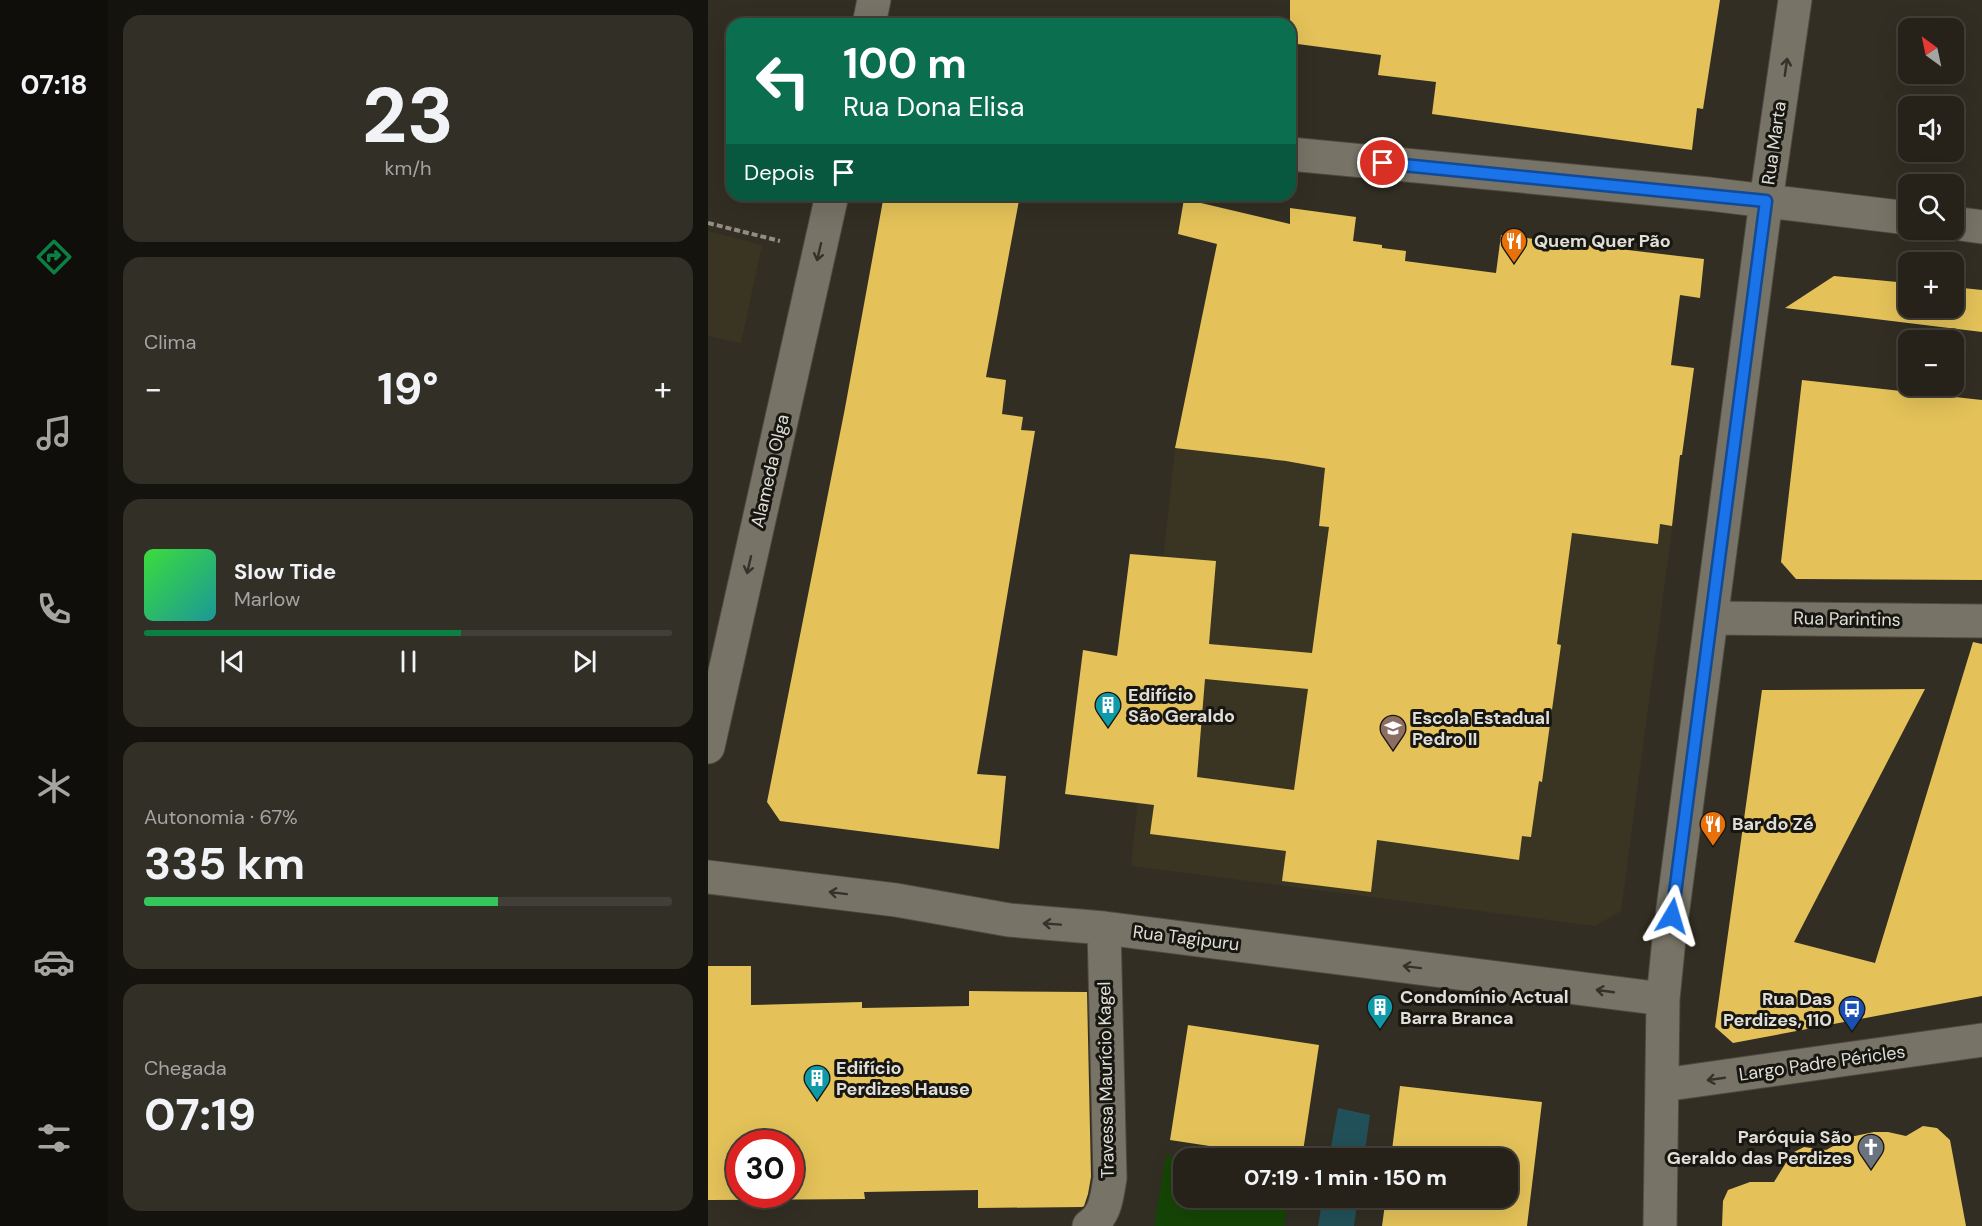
<!DOCTYPE html>
<html lang="pt">
<meta charset="utf-8">
<style>
:root{--surface:#26221a;--page:#322f27;--text:#f1f3f6;--muted:#a4a4a2;--line:#423f39;--accent:#0b8043}
body{margin:0;font-family:"DM Sans",sans-serif;background:var(--page);color:var(--text);height:100vh;display:flex;flex-direction:column;font-size:22px;white-space:nowrap}
*{box-sizing:border-box;margin:0}
p{font-size:20px;color:var(--muted)}
.icon{flex:none;width:33px;height:33px;fill:none;stroke:currentColor;stroke-width:2;stroke-linecap:round;stroke-linejoin:round}
.map{position:relative;flex:1;overflow:hidden}
.panel{display:flex;flex-direction:column;gap:15px;padding:15px;background:#15130e;width:600px}
.panel>*{flex:none}
.top-card{position:absolute;left:18px;top:18px;width:570px;height:183px;border-radius:18px;box-shadow:0 6px 24px #0002,0 0 0 2px var(--line);background:#0b6e4f;color:#fff;overflow:hidden}
.needle{width:39px;rotate:327deg}
.controls{position:absolute;left:1190px;top:18px;display:grid;gap:12px}
.controls a{display:grid;place-items:center;width:66px;height:66px;border-radius:12px;background:var(--surface);box-shadow:0 6px 24px #0002,0 0 0 2px var(--line);font-size:30px}
.speed{position:absolute;left:18px;top:1130px;display:flex;gap:12px;font-size:30px;font-weight:700;text-align:center}
.speed>*{display:grid;place-content:center;width:78px;height:78px;border-radius:50%;background:var(--surface);box-shadow:0 6px 24px #0002,0 0 0 2px var(--line);line-height:1}
.speed .limit{border:9px solid #d22;background:#fff;color:#111}
.pin{position:absolute;display:grid;place-items:center;width:51px;height:51px;color:#fff;margin:-26px;border:3px solid #fff;border-radius:50%;box-shadow:0 2px 6px #0007}
.me{position:absolute;width:66px;margin:-33px;rotate:7deg;stroke-linejoin:round;filter:drop-shadow(0 0 4px #0008)}
.turn{display:flex;align-items:center;gap:21px;height:126px;padding:0 18px;font-size:27px}
.turn .icon{width:78px;height:78px;stroke-width:2.5}
.turn b{display:block;font-size:42px;line-height:51px}
.then{display:flex;align-items:center;height:57px;padding:0 18px;background:#0003;gap:12px;font-size:22px}
.big{font-size:45px;font-weight:700;line-height:1.1}
.panel .widget{flex:1;display:flex;flex-direction:column;justify-content:center;gap:9px;min-width:0;padding:0 21px;border-radius:18px;background:var(--page)}
.panel .dial{align-items:center;gap:0}
.dial b{font-size:78px;line-height:1}
.song{display:flex;align-items:center;gap:18px}
.cover{width:72px;height:72px;border-radius:9px;background:linear-gradient(135deg,hsl(120 70% 55%),hsl(180 70% 35%))}
.played{height:6px;border-radius:3px;background:linear-gradient(90deg,var(--accent) 60%,var(--line) 60%)}
.keys{display:flex;justify-content:space-around;direction:ltr}
.heat{display:flex;justify-content:space-between;align-items:center;font-size:33px;direction:ltr}
.charge{height:9px;border-radius:4px;background:linear-gradient(90deg,#34c759 67%,var(--line) 0)}
.trip{position:absolute;left:465px;top:1148px;width:345px;height:60px;border-radius:18px;background:var(--surface);box-shadow:0 6px 24px #0002,0 0 0 2px var(--line);font-weight:700;line-height:60px;text-align:center}
main{display:flex;flex:1;min-height:0}
.menu{display:flex;flex-direction:column;width:108px;justify-content:space-around;align-items:center;background:#0f0e0a;color:var(--muted)}
.menu .icon{width:42px;height:42px}
.menu .current{color:var(--accent)}
.menu b{font-size:27px;color:var(--text)}
.map>svg:first-child{display:block}
.built{fill:#3a3422}
.green{fill:#154506}
.water{fill:#225058}
.building{fill:#e4c259;fill-rule:evenodd}
.lines{fill:none;stroke-linecap:round;stroke-linejoin:round}
.minor-casing{stroke:#4d4a41;stroke-width:35}
.path{stroke:#918e86;stroke-width:4;stroke-dasharray:6 3;stroke-linecap:butt}
.minor{stroke:#777366;stroke-width:33}
.oneway{stroke:#34322b}
.route-casing{stroke:#114b97;stroke-width:15}
.route{stroke:#1a73e8;stroke-width:10}
.labels{text-anchor:middle;stroke-width:6;stroke-linejoin:round;paint-order:stroke}
.street-label{font-size:18px;fill:#e0ded7;stroke:#181611}
.poi-label{font-size:18px;font-weight:bold;fill:#e0ded7;stroke:#181611;text-anchor:start}
</style>
<main>
<nav class="menu">
<b>07:18</b>
<svg class="icon current" aria-label="directions" viewBox="0 0 24 24"><path d="M12 3l9 9-9 9-9-9zM9 14v-3h6M13 9l2 2-2 2"/></svg>
<svg class="icon" aria-label="music" viewBox="0 0 24 24"><path d="M9 18V5l10-2v13"/><circle cx="6" cy="18" r="3"/><circle cx="16" cy="16" r="3"/></svg>
<svg class="icon" aria-label="phone" viewBox="0 0 24 24"><path d="M5 4h4l2 5-3 2q2 4 5 5l2-3 5 2v4C11 20 4 13 5 4z"/></svg>
<svg class="icon" aria-label="climate" viewBox="0 0 24 24"><path d="M12 3v18M4 7l16 10M4 17L20 7"/></svg>
<svg class="icon" aria-label="car" viewBox="0 0 24 24"><path d="M5 17H2v-5l4-1 3-4h7l3 4 3 1v5h-3M9 17h6M6 11h13"/><circle cx="7" cy="17" r="2"/><circle cx="17" cy="17" r="2"/></svg>
<svg class="icon" aria-label="filters" viewBox="0 0 24 24"><path d="M4 7h16M4 17h16"/><circle cx="9" cy="7" r="2"/><circle cx="15" cy="17" r="2"/></svg>
</nav>
<section class="panel">
<div class="widget dial"><b>23</b><p>km/h</p></div>
<div class="widget"><p>Clima</p>
<div class="heat"><a>−</a><b class="big">19°</b><a>+</a></div>
</div>
<div class="widget">
<div class="song"><i class="cover"></i><div><b>Slow Tide</b><p>Marlow</p></div></div>
<div class="played"></div>
<div class="keys"><svg class="icon" aria-label="previous" viewBox="0 0 24 24"><path d="M18 5L8 12l10 7zM5 5v14"/></svg><svg class="icon" aria-label="pause" viewBox="0 0 24 24"><path d="M8 5v14M16 5v14"/></svg><svg class="icon" aria-label="next" viewBox="0 0 24 24"><path d="M6 5l10 7-10 7zM19 5v14"/></svg></div>
</div>
<div class="widget"><p>Autonomia · 67%</p><b class="big">335 km</b><div class="charge"></div></div>
<div class="widget"><p>Chegada</p><b class="big">07:19</b></div>
</section>
<div class="map">
<svg width="1274" height="1226" viewBox="0 0 1274 1226">
<rect width="100%" height="100%" fill="#322e23"/>
<path class="built" d="M0 231 54 245 33 343 0 336Z
M467 448 967 507 913 911 887 926 423 866Z"/>
<path class="green" d="M458 1155 476 1158V1197H581L576 1226H446Z"/>
<path class="water" d="M630 1108 662 1115 656 1158H621Z
M615 1197H650L646 1226H610Z"/>
<path class="building" d="M582 0H1012L995 109 989 108 984 150 724 114 728 82 670 75 673 55 582 43Z
M176 195H312L278 377 298 380 294 414 315 417 313 430 327 431 269 774 298 776 291 849 72 821 59 802 137 408Z
M476 199 582 224V208L648 217 645 241 674 245V248L698 251 697 261 788 273 793 235 996 259 992 298 972 295 963 365 986 368 974 455H972L964 526 952 524 950 544 864 533 849 644 853 645 834 782 831 781 823 837 814 836 811 860 669 840 663 892 574 881 578 851 442 834 446 805 357 794 375 650 409 656 422 554 508 561 501 644 604 653 621 527 611 526 617 468 578 461 467 448 509 244 470 234ZM497 679 600 689 586 790 489 777Z
M1126 276 1200 283V308H1245V287L1274 290V332L1077 308Z
M1094 380 1274 400V580L1088 579 1073 562Z
M1265 642 1274 644V996L1025 1043 1007 1027 1054 690 1217 689 1086 942 1167 963Z
M0 966H43V1005L154 1002V1008L261 1006V991L379 992 383 1177 380 1194 376 1206 374 1207 270 1208V1190L156 1192 157 1199 0 1200ZM32 1143H82V1194H32Z
M480 1025 611 1045 594 1158H581L462 1140Z
M692 1086 834 1102 819 1226H674L678 1197H800V1158H683Z
M1215 1126 1229 1128 1242 1140 1258 1226H1014L1015 1201 1020 1190 1042 1182H1066L1084 1153 1096 1147 1118 1150 1142 1137 1166 1132H1180L1198 1136Z"/>
<g class="lines">
<g class="minor-casing">
<path id="minor" d="M161 24 166 0
M582 154 1001 194 1200 218
M1245 223 1274 227
M1004 618 1274 621
M0 747 124 195
M0 877 188 900 301 920 396 928 955 999
M955 1085 1274 1040
M381 1226C398 1215 399 1196 402 1178L396 928
M952 1226 955 999 961 939 1058 201 1087 0"/>
</g>
<path class="path" d="M0 223 72 241"/>
<use href="#minor" class="minor"/>
</g>
<defs><path id="oneway-shaft" d="M-6 0H5M1.5-3L5.5 0L1.5 3" fill="none" stroke-width="1.6" stroke-linecap="round" stroke-linejoin="round" transform="scale(1.5)"/></defs>
<g class="oneway">
<use href="#oneway-shaft" transform="translate(1078 67) rotate(-82)"/>
<use href="#oneway-shaft" transform="translate(111 252) rotate(103)"/>
<use href="#oneway-shaft" transform="translate(41 565) rotate(103)"/>
<use href="#oneway-shaft" transform="translate(130 893) rotate(-173)"/>
<use href="#oneway-shaft" transform="translate(344 924) rotate(-176)"/>
<use href="#oneway-shaft" transform="translate(704 967) rotate(-173)"/>
<use href="#oneway-shaft" transform="translate(897 991) rotate(-172)"/>
<use href="#oneway-shaft" transform="translate(1008 1079) rotate(172)"/>
</g>
<g class="lines">
<g class="route-casing">
<path id="route" d="M675 163 1058 201 964 916"/>
</g>
<use href="#route" class="route"/>
</g>
<defs>
<g id="restaurant-pin" transform="scale(1.35)"><path d="M0 17L-7.5 6A9.5 9.5 0 1 1 7.5 6Z" fill="#e8710a" stroke="#181611"/><path d="M-5-6h1v4h1v-4h1v4h1v-4h1v5L-1.5 .5V6h-2V.5L-5-1ZM5-6V6H3V1.5H1.5Q1.5-4 5-6Z" fill="#fff"/></g>
<g id="building-pin" transform="scale(1.35)"><path d="M0 17L-7.5 6A9.5 9.5 0 1 1 7.5 6Z" fill="#0f9aa8" stroke="#181611"/><path d="M-4-6H4V6H1V3H-1V6H-4ZM-2.5-4.3h1.7v1.8h-1.7ZM.8-4.3h1.7v1.8H.8ZM-2.5-1h1.7V.8h-1.7ZM.8-1h1.7V.8H.8Z" fill="#fff"/></g>
<g id="school-pin" transform="scale(1.35)"><path d="M0 17L-7.5 6A9.5 9.5 0 1 1 7.5 6Z" fill="#8d6e63" stroke="#181611"/><path d="M0-5L7-2L0 1L-7-2ZM-4 1L0 2.5L4 1V4Q0 6-4 4Z" fill="#fff"/></g>
<g id="bus-pin" transform="scale(1.35)"><path d="M0 17L-7.5 6A9.5 9.5 0 1 1 7.5 6Z" fill="#1a4fb4" stroke="#181611"/><path d="M-5-6H5V4H4V6H2V4H-2V6H-4V4H-5ZM-3.5-4V0h7V-4ZM-3.5 1.2v1.5H-2V1.2ZM2 1.2v1.5H3.5V1.2Z" fill="#fff"/></g>
<g id="church-pin" transform="scale(1.35)"><path d="M0 17L-7.5 6A9.5 9.5 0 1 1 7.5 6Z" fill="#6b7280" stroke="#181611"/><path d="M-1.2-6h2.4v3.5h3.3v2.4h-3.3V6h-2.4V-.1h-3.3v-2.4h3.3Z" fill="#fff"/></g>
</defs>
<g fill-rule="evenodd">
<use href="#restaurant-pin" x="806" y="241"/>
<use href="#building-pin" x="400" y="705"/>
<use href="#school-pin" x="685" y="728"/>
<use href="#restaurant-pin" x="1005" y="824"/>
<use href="#building-pin" x="672" y="1007"/>
<use href="#bus-pin" x="1144" y="1009"/>
<use href="#building-pin" x="109" y="1078"/>
<use href="#church-pin" x="1163" y="1147"/>
</g>
<g class="labels">
<g class="street-label">
<text transform="translate(1066 143) rotate(-82)" y="6">Rua Marta</text>
<text transform="translate(62 471) rotate(-77)" y="6">Alameda Olga</text>
<text transform="translate(1139 619) rotate(1)" y="6">Rua Parintins</text>
<text transform="translate(478 938) rotate(7)" y="6">Rua Tagipuru</text>
<text transform="translate(1114 1063) rotate(-8)" y="6">Largo Padre Péricles</text>
<text transform="translate(398 1080) rotate(-91)" y="6">Travessa Maurício Kagel</text>
</g>
<g class="poi-label">
<text x="826" y="247">Quem Quer Pão</text>
<text x="420" y="701">Edifício<tspan x="420" dy="21">São Geraldo</tspan></text>
<text x="704" y="724">Escola Estadual<tspan x="704" dy="21">Pedro II</tspan></text>
<text x="1024" y="830">Bar do Zé</text>
<text x="692" y="1003">Condomínio Actual<tspan x="692" dy="21">Barra Branca</tspan></text>
<text x="1124" y="1005" text-anchor="end">Rua Das<tspan x="1124" dy="21">Perdizes, 110</tspan></text>
<text x="128" y="1074">Edifício<tspan x="128" dy="21">Perdizes Hause</tspan></text>
<text x="1144" y="1143" text-anchor="end">Paróquia São<tspan x="1144" dy="21">Geraldo das Perdizes</tspan></text>
</g>
</g>
</svg>
<div class="controls">
<a><svg class="needle" viewBox="-14 -14 28 28"><path d="M0-13l5 13h-10z" fill="#e53935"/><path d="M0 13l5-13h-10z" fill="#a4a4a2"/></svg></a>
<a><svg class="icon" aria-label="sound" viewBox="0 0 24 24"><path d="M4 9h4l5-4v14l-5-4H4zM17 9q2 3 0 6"/></svg></a>
<a><svg class="icon" aria-label="search" viewBox="0 0 24 24"><circle cx="10" cy="10" r="6"/><path d="M15 15l6 6"/></svg></a>
<a>+</a>
<a>−</a>
</div>
<div class="speed"><div class="limit">30</div></div>
<div class="pin" style="left:675px;top:163px;background:#d93025"><svg class="icon" aria-label="arrive" viewBox="0 0 24 24"><path d="M6 21V4h12l-3 4 3 4H6"/></svg></div>
<svg class="me" style="left:964px;top:916px" viewBox="-20 -20 40 40"><path d="M0-17L14 15 0 8-14 15z" fill="#1a73e8" stroke="#fff" stroke-width="4"/></svg>
<div class="trip">07:19 · 1 min · 150 m</div>
<div class="top-card">
<div class="turn"><svg class="icon" aria-label="left" viewBox="0 0 24 24"><path d="M17 20v-9H6M10 6l-5 5 5 5"/></svg><div><b>100 m</b>Rua Dona Elisa</div></div>
<div class="then">Depois<svg class="icon" aria-label="arrive" viewBox="0 0 24 24"><path d="M6 21V4h12l-3 4 3 4H6"/></svg></div>
</div>
</div>
</main>
